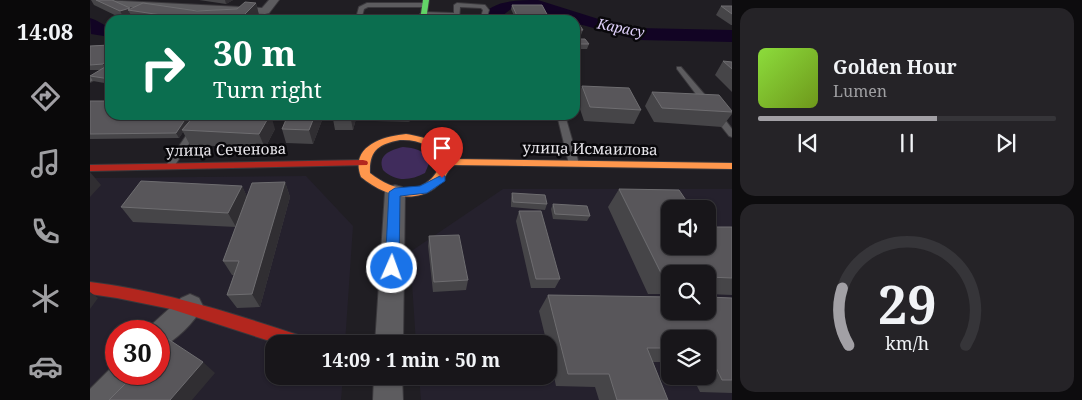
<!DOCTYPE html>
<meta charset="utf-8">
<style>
:root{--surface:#18161a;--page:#252327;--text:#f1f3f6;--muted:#9f9fa2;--line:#363539;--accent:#a2a0a5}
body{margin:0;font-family:"Noto Serif",serif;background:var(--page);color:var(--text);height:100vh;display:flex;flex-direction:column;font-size:19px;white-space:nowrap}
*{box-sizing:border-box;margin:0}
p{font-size:16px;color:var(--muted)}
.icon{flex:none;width:28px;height:28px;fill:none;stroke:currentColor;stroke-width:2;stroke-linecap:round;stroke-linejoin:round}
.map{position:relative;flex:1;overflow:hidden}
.drawer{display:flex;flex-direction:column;gap:8px;padding:8px;background:#0d0c0e;width:350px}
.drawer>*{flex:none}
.guide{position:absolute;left:15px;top:15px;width:475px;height:105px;border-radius:15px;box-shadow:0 1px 4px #0004,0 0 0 1px var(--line);background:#0b6e4f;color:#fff;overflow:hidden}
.buttons{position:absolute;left:571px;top:200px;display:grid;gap:10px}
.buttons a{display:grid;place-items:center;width:55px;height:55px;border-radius:10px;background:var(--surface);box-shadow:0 1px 4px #0004,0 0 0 1px var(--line);font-size:25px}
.speed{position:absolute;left:15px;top:320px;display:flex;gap:10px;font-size:25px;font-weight:700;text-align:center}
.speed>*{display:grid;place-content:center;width:65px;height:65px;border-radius:50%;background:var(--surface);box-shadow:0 1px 4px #0004,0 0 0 1px var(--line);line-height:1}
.speed .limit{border:8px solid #d22;background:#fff;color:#111}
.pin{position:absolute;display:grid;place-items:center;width:42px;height:42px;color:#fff;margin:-51px -21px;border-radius:50% 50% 50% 0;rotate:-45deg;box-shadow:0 0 5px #0007}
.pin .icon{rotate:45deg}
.me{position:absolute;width:55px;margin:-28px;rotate:2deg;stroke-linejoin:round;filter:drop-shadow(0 0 4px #0008)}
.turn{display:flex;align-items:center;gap:18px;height:105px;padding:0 25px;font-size:22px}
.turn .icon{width:65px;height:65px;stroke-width:2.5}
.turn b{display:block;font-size:35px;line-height:42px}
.drawer .widget{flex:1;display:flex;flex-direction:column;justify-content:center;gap:8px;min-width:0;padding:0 18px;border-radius:15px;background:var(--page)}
.drawer .dial{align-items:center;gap:0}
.dial svg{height:130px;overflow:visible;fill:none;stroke:var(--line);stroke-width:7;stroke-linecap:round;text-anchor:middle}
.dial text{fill:var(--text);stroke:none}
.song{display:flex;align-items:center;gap:15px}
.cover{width:60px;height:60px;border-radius:8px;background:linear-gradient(135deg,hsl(90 70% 55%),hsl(80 70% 35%))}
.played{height:5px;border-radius:2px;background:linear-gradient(90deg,var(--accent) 60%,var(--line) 60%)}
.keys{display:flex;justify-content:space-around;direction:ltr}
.trip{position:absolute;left:175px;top:335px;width:292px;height:50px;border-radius:15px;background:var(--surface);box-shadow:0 1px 4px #0004,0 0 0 1px var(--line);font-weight:700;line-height:50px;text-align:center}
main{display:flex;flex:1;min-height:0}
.tab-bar{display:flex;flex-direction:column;width:90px;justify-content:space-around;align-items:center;background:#0a090a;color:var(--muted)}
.tab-bar .icon{width:35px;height:35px}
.tab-bar .on{color:var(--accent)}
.tab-bar b{font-size:22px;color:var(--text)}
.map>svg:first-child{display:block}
.built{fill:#25212d;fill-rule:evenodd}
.green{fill:#402c5c}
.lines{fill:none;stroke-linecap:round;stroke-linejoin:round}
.river{fill:#120424;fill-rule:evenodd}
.lane-casing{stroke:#3a383c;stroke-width:2}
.street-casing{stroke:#3a383c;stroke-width:2}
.fast-casing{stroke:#3a383c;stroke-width:2}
.slow-casing{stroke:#3a383c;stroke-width:2}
.jam-casing{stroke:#3a383c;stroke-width:2}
.lane{fill:#5d5c5f;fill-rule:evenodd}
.street{fill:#5d5c5f;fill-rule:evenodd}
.fast{fill:#63d668;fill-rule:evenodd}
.slow{fill:#ff974d;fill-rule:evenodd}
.jam{fill:#b3261e;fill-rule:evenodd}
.wall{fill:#464548}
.shaded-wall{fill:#302e32}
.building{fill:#58565a;stroke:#6e6d70}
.route{fill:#1a73e8;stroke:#114b97}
.labels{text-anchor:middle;stroke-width:5;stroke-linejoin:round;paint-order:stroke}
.far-water-label{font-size:14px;font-style:italic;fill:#e0d1fc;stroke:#09080b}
.street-label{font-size:15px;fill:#e8e6eb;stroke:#09080b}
</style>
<main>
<nav class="tab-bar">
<b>14:08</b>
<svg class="icon on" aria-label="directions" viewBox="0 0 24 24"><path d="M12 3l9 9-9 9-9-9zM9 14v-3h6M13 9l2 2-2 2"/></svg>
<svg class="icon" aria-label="music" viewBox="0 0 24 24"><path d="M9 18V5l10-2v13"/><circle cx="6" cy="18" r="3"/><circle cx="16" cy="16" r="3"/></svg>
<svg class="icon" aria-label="phone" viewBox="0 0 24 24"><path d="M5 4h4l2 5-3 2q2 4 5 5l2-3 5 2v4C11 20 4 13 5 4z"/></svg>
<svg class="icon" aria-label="climate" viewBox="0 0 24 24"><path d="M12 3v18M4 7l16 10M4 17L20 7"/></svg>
<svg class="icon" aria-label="car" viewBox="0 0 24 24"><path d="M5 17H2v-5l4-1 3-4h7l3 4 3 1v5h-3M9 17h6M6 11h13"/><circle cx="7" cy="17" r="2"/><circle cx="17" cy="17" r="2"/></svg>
</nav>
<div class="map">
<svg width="642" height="400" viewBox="0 0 642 400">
<rect width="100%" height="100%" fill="#201e23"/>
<path class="built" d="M216 176 263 226 255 344H184V376H253L251 400H0V178ZM26 331H69V374H26Z
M413 189H642V400H331L329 376H459V344H326L320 252ZM580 209H618V246H580ZM580 274H618V311H580ZM580 339H618V376H580Z"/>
<path class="green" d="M313 147C325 148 334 150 340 161L335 173C320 181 305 182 293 170 287 155 300 150 313 147Z"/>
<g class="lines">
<path class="river" d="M448 0 518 22 548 28 642 30V42L548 40 485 23V20H477L444 9H421L407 20H389C400 0 427 0 448 0Z
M0 18C8 20 12 25 20 27V37L1 34Z"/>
<g class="lane-casing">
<path id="lane" d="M277 3H335L338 5 335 7H278L274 9 271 20H263L266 18 269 7Z
M367 3 395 5 399 10 396 20H390L393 10 391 8 370 7 369 20H363V17L333 16 330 14 333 12 364 13V5Z
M20 66V71L0 82V77Z
M587 67H591L621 102V106H615L587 69Z
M624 113H630L642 129V137L639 136 624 117Z
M110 115H118L83 168H77L75 166 77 164Z
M280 115 318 117 322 119 318 121 284 120H281Z
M467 115H475L489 164 487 166H481L479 164Z"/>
</g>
<g class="street-casing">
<path id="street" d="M12 0 172 8 179 0H189L179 13 175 14 14 6 9 3Z
M305 185 312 187 315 192 313 344H285L295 192 298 187Z
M100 294 109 298 113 306C105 322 85 342 69 348V331H57L60 326 91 298Z
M26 363V374H47L43 384 30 400H0V389Z
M284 376H312L313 400H283Z"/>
</g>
<g class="fast-casing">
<path id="fast" d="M333 0H339L336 20H330Z"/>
</g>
<g class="slow-casing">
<path id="slow" d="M316 134C335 137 350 141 360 159L642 163V169L361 165C344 208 301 202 271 177 259 146 294 136 316 134ZM310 140C328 139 344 146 352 162 337 197 307 194 280 173 279 150 289 144 310 140Z"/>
</g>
<g class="jam-casing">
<path id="jam" d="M273 160 277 161 278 163 277 165 0 171V165Z
M0 282C73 291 142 313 211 336L216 339 219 344H189L81 309 27 298 0 294Z"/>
</g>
<use href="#lane" class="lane"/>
<use href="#street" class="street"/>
<use href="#fast" class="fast"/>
<use href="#slow" class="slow"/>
<use href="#jam" class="jam"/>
</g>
<path class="wall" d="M1 0H22L40 9 107 11 147 9 166 3 169 15 164 20H43L42 17 35 20 4 5Z
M109 0H143L136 4Z
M422 5H452L459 18H485L493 30 491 35H485V20H409L411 18H425L421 9Z
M631 6H642V25H641L626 15Z
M485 39 499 44 497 49H485Z
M20 45V84L3 81 0 76 11 70H0V46Z
M633 61 642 62V92L625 75Z
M492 86 551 110 544 124 494 121 487 100Z
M562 92 642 111V114L632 127 564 122 555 106Z
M0 101 185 129 175 148 100 145 93 132 89 138 0 139Z
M234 115 223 144 196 143 192 129Z
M245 115H267L263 130H245L243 119Z
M195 182 200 197 170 307 147 308 137 295 144 275H142L133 261 146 227 43 222 31 207 152 186 157 197Z
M529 189 580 246 642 227V295L618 294V274H580V294H558L518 207Z
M422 193 457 204 455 210 421 207V198Z
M463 204 500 216 497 221 463 219 461 209Z
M429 211 470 279 465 288H441L426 221Z
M339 236 378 280 376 290 343 292 338 246Z
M458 295 642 298V393L610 392 602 376H618V339H580V362H563L578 400H509L505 387 466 386 459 353V344H457L449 311Z"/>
<path class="shaded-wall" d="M135 0H143L136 4Z
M166 3 169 15 164 20H155L154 15Z
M40 8 38 10 42 17 35 20 30 11Z
M20 56V64L16 69 13 64Z
M98 115H104L92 130 93 132 89 138 86 133Z
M181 115 185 129 175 148 169 134Z
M225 115H234L223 144 219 130Z
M263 115H267L263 130 261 120Z
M0 172 11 185 0 197Z
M195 182 200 197 170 307 162 294Z
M152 186 159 201 146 227 138 213Z
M0 292 8 298 0 309Z
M113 362 125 373 102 400H80Z"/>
<path class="building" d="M6 0H22L40 8 30 11Z
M155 2 166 3 154 15 91 18 38 10 53 3 107 11 147 9Z
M422 5H452L459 18H485L493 30H485V20H409L411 18H428Z
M631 6H642V14Z
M485 39H495L499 44H485Z
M20 45V56L13 64 0 65V46Z
M633 61 642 62V69Z
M20 64V79L0 76Z
M492 86 539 88 551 110 500 107Z
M562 92 629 95 642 111V112L572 108Z
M0 101H20V115H98L86 133 0 134Z
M105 115H180L169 134 92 130Z
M198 115H225L219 130 192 129Z
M245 115H263L261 120 243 119Z
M51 181 152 186 138 213 31 207Z
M195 182 162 294 137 295 149 261H133L162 183Z
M529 189 589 190 602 209H580V246H618V227H642V278L618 277V274H580V277H573Z
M422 193 455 195 457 204 423 202Z
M463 204 497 206 500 216 465 214Z
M429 211H451L470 279H446Z
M369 235 378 280 344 282 339 236Z
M458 295 580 297V311H618V297L642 298V380H632L618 351V339H580V348H557L578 400H527L519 374H478Z
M78 339 113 362 80 400H19L45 374H69V349Z"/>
<path class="route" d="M352 175 355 176V181L337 193 310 196 309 268 307 272H297L295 268 299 192 305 188 330 186Z"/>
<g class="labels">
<g class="far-water-label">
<text transform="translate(531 28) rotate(11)" y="5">Карасу</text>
</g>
<g class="street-label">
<text transform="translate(500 149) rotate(1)" y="5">улица Исмаилова</text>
<text transform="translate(136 150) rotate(-1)" y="5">улица Сеченова</text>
</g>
</g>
</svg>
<div class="buttons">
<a><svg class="icon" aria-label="sound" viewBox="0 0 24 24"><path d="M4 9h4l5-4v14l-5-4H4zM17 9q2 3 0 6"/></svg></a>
<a><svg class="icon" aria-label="search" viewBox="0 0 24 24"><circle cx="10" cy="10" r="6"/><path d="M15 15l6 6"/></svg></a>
<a><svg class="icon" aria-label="layers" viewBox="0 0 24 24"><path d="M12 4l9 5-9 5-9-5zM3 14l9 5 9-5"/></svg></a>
</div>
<div class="speed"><div class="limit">30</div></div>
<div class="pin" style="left:352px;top:178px;background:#d93025"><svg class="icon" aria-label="arrive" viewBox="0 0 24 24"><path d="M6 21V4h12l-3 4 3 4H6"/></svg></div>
<svg class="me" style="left:302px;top:268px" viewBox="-20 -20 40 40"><circle r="17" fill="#1a73e8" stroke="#fff" stroke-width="3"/><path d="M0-11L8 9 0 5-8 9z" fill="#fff"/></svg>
<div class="trip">14:09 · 1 min · 50 m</div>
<div class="guide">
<div class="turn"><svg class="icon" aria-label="right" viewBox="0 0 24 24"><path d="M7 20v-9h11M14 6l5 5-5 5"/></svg><div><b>30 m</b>Turn right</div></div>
</div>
</div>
<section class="drawer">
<div class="widget">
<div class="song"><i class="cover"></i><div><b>Golden Hour</b><p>Lumen</p></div></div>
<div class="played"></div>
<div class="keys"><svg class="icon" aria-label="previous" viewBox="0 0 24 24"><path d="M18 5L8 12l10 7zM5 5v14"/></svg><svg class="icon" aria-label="pause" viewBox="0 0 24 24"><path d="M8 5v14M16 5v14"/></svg><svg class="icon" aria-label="next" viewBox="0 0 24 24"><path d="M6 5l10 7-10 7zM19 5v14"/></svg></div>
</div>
<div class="widget dial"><svg viewBox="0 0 100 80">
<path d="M14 69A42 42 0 1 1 86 69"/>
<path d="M14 69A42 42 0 0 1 10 34" stroke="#a2a0a5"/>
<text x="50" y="56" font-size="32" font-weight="700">29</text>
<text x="50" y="72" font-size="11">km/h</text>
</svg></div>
</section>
</main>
